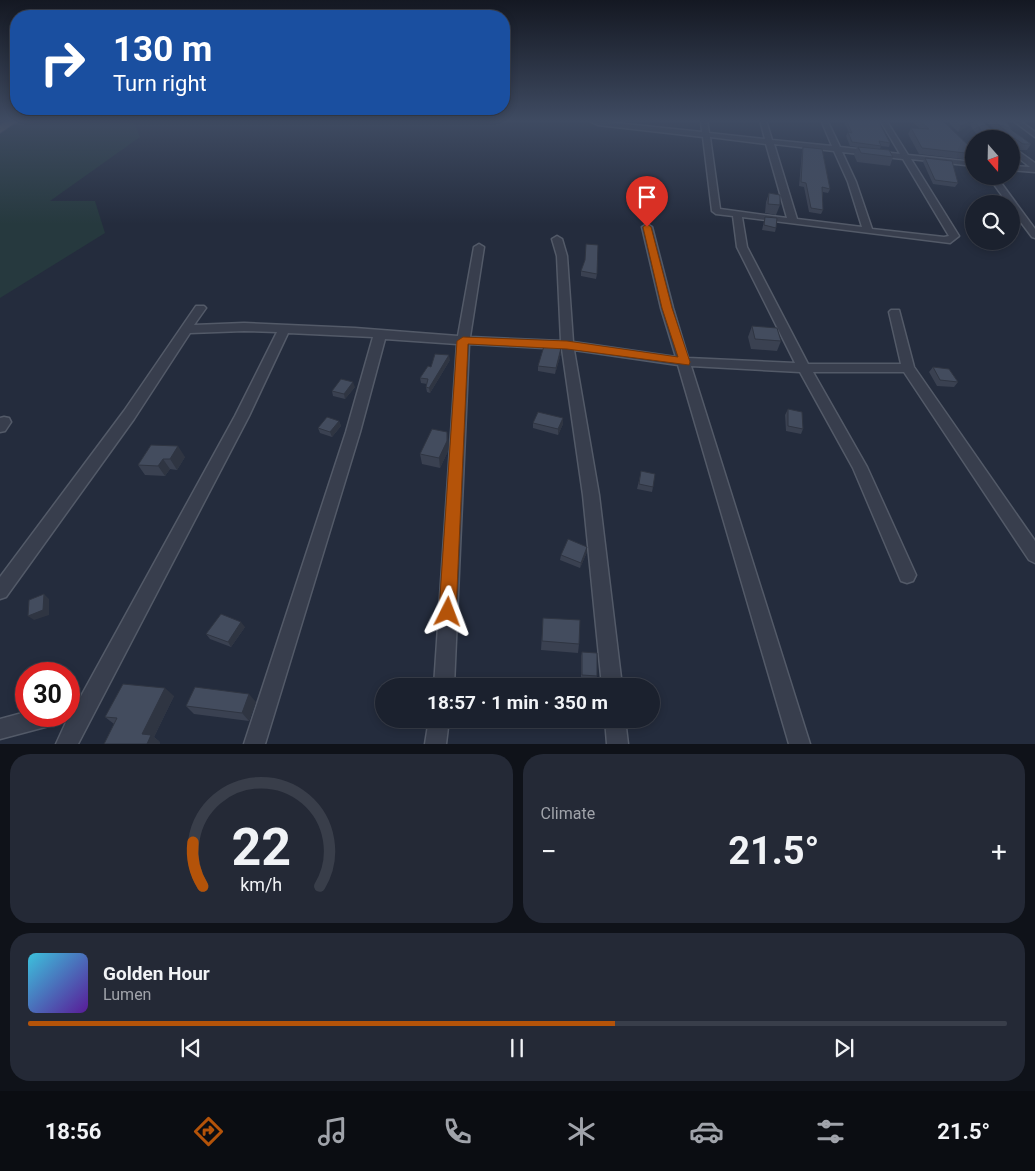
<!DOCTYPE html>
<meta charset="utf-8">
<style>
:root{--surface:#1b212e;--page:#242936;--text:#f1f3f6;--muted:#a0a3aa;--line:#393e4a;--accent:#b45309}
body{margin:0;font-family:Roboto,sans-serif;background:var(--page);color:var(--text);height:100vh;display:flex;flex-direction:column;font-size:19px;white-space:nowrap}
*{box-sizing:border-box;margin:0}
p{font-size:16px;color:var(--muted)}
.icon{flex:none;width:28px;height:28px;fill:none;stroke:currentColor;stroke-width:2;stroke-linecap:round;stroke-linejoin:round}
.map{position:relative;height:744px;overflow:hidden}
.panel{display:flex;flex-direction:column;gap:10px;padding:10px;background:#0f1219;flex:1}
.panel>*{flex:none}
.banner{position:absolute;left:10px;top:10px;width:500px;height:105px;border-radius:20px;box-shadow:0 2px 8px #0003,0 0 0 1px var(--line);background:#1a4fa0;color:#fff;overflow:hidden}
.needle{width:32px;rotate:160deg}
.fabs{position:absolute;left:965px;top:130px;display:grid;gap:10px}
.fabs a{display:grid;place-items:center;width:55px;height:55px;border-radius:50%;background:var(--surface);box-shadow:0 2px 8px #0003,0 0 0 1px var(--line);font-size:25px}
.speed{position:absolute;left:15px;top:662px;display:flex;gap:10px;font-size:25px;font-weight:700;text-align:center}
.speed>*{display:grid;place-content:center;width:65px;height:65px;border-radius:50%;background:var(--surface);box-shadow:0 2px 8px #0003,0 0 0 1px var(--line);line-height:1}
.speed .limit{border:8px solid #d22;background:#fff;color:#111}
.pin{position:absolute;display:grid;place-items:center;width:42px;height:42px;color:#fff;margin:-51px -21px;border-radius:50% 50% 50% 0;rotate:-45deg;box-shadow:0 0 5px #0007}
.pin .icon{rotate:45deg}
.me{position:absolute;width:55px;margin:-28px;rotate:3deg;stroke-linejoin:round;filter:drop-shadow(0 0 4px #0008)}
.turn{display:flex;align-items:center;gap:18px;height:105px;padding:0 20px;font-size:22px}
.turn .icon{width:65px;height:65px;stroke-width:2.5}
.turn b{display:block;font-size:35px;line-height:42px}
.big{font-size:38px;font-weight:700;line-height:1.1}
.panel .card{flex:1;display:flex;flex-direction:column;justify-content:center;gap:8px;min-width:0;padding:0 18px;border-radius:20px;background:var(--page)}
.panel .dial{align-items:center;gap:0}
.dial svg{height:130px;overflow:visible;fill:none;stroke:var(--line);stroke-width:7;stroke-linecap:round;text-anchor:middle}
.dial text{fill:var(--text);stroke:none}
.song{display:flex;align-items:center;gap:15px}
.cover{width:60px;height:60px;border-radius:8px;background:linear-gradient(135deg,hsl(190 70% 55%),hsl(270 70% 35%))}
.played{height:5px;border-radius:2px;background:linear-gradient(90deg,var(--accent) 60%,var(--line) 60%)}
.keys{display:flex;justify-content:space-around;direction:ltr}
.heat{display:flex;justify-content:space-between;align-items:center;font-size:28px;direction:ltr}
.panel .tiles{flex:1;display:grid;gap:10px;grid-template-columns:1fr 1fr}
.card:last-child{grid-column:span 2}
.trip{position:absolute;left:375px;top:678px;width:285px;height:50px;border-radius:25px;background:var(--surface);box-shadow:0 2px 8px #0003,0 0 0 1px var(--line);font-weight:700;line-height:50px;text-align:center}
.dock{display:flex;height:80px;justify-content:space-around;align-items:center;background:#0b0d12;color:var(--muted)}
.dock .icon{width:35px;height:35px}
.dock .on{color:var(--accent)}
.dock b{font-size:22px;color:var(--text)}
.map>svg:first-child{display:block}
.green{fill:#26393e}
.lines{fill:none;stroke-linecap:round;stroke-linejoin:round}
.minor-casing{stroke:#535a68;stroke-width:3}
.trunk-casing{stroke:#404755;stroke-width:2}
.minor{fill:#383e4d;fill-rule:evenodd}
.trunk{fill:#646461;fill-rule:evenodd}
.wall{fill:#3a4151}
.shaded-wall{fill:#2f3542}
.building{fill:#434c5e;stroke:#2f3542}
.route{fill:#b45309;stroke:#753606}
</style>
<div class="map">
<svg width="1035" height="744" viewBox="0 0 1035 744">
<rect width="100%" height="100%" fill="#242c3d"/>
<path class="green" d="M0 120H133L140 137 50 201H95L105 233 0 298Z"/>
<g class="lines">
<g class="minor-casing">
<path id="minor" d="M587 120 702 132 701 120H707L709 133 765 139 760 120H766L772 140 832 146 821 120H827L840 147 900 154 880 120H886L908 155 974 162V166L911 159 959 236 950 243 742 217 747 247 808 364H901L889 312 891 310H899L914 367 1035 541V563L1029 560 904 372H813L867 467 916 575 913 581 907 583 901 581 853 468 800 372 691 366 810 744H789L678 365 574 350 599 495 622 686H602L583 495 562 349 469 344 454 686H434L457 344 385 339 360 432 265 744H244L346 432 373 337 288 333 249 416 78 744H56L67 720 61 716H69V701L80 698 235 416 277 332 244 331 190 333 134 419 6 597 0 599V577L124 411 196 306H204L206 308 194 325 244 323 355 328 458 336 474 247 479 244 484 247 470 337 561 341 557 256 552 239 557 236 562 239 567 256 573 342 676 357 661 308 642 227 647 224 652 227 673 308 688 358 795 363 737 247 733 216 716 214 712 211 703 137 598 125ZM710 137 766 144 787 218 720 209ZM774 144 834 151 848 182 862 227 797 219ZM842 152 903 159 949 236 944 237 872 229 856 182Z
M1012 120H1019L1035 132V137Z
M1011 146 1035 163V172L1011 170V166L1030 167 1011 152Z
M988 176H996L1035 229V238L1032 237 1011 209V204H1008Z
M4 417 9 418 11 422 5 431 0 432V418Z
M26 712V716H59L56 723 49 726 0 739V719Z
M429 719H449L446 744H425Z
M605 719H625L628 744H607Z"/>
</g>
<g class="trunk-casing">
<path id="trunk" d="M7 120H19L0 133V125Z"/>
</g>
<use href="#minor" class="minor"/>
<use href="#trunk" class="trunk"/>
</g>
<path class="wall" d="M722 120H747L746 123Z
M784 120H809L808 123 785 121Z
M843 120H878L890 143 889 147 881 146 880 149 893 157 890 166 857 162 854 155 857 147 850 146 846 136 848 132H849Z
M911 120H942L974 152V155L971 160 919 154 908 134 911 128H919Z
M946 120H981L997 135H1001L984 120H1005L1012 130 1031 144 1027 150H1019L1012 145H1011V139H980L970 125 958 132Z
M803 147 830 189 828 193 823 192V210L821 214 809 212 804 187 799 186 802 152Z
M925 158 958 183 955 187 933 184 923 162Z
M769 193 780 205 776 215 765 213 766 202Z
M765 217 776 228 775 232 762 230Z
M585 261 597 274 596 279 581 276V271Z
M752 326 781 341 777 351 751 349 748 337Z
M561 353 555 374 538 371V366Z
M450 360 430 393 427 392 426 387 427 384 421 383 420 378 431 367Z
M933 367 958 382 954 387 937 386 929 372Z
M355 387 345 399 333 396 332 391Z
M788 409 803 429 801 434 786 431 785 415Z
M563 418V424L558 435 533 428V423Z
M339 421 341 426 332 437 320 433 318 428Z
M449 442 448 451 440 468 422 464 420 454Z
M151 445 185 457 177 470 170 469 165 476 145 475 138 465Z
M640 476 653 487 652 492 637 489Z
M587 547V552L580 568 560 560 561 555Z
M543 618 579 644 578 653 541 650Z
M245 627 231 647 210 639 206 634Z
M582 652 597 676 596 680 581 679V656Z
M174 696 154 737 160 742 114 724 105 717Z
M256 702 249 721 194 714 186 706Z"/>
<path class="shaded-wall" d="M972 120H975H973L970 125 958 132 961 126Z
M561 348V353L555 374 556 368Z
M449 355 450 360 430 393 429 388Z
M353 382 355 387 345 399 344 394Z
M563 418V424L558 435V429Z
M339 421 341 426 332 437 330 432Z
M447 432 449 442 448 451 440 468 439 458Z
M178 446 185 457 177 470 170 459Z
M163 459 170 469 165 476 158 466Z
M587 547V552L580 568 581 563Z
M44 594 49 599V615L34 620 28 616Z
M241 622 245 627 231 647 228 642Z
M165 688 174 696 154 737 160 742V744H147L142 734Z
M249 694 256 702 249 721 242 713Z"/>
<path class="building" d="M846 120H878L890 143 879 141 881 146 852 142 848 132 852 133Z
M919 120H942L972 149 974 154 922 148 911 128 929 129Z
M955 120H973L961 126Z
M974 120H981L997 135 1008 134 1007 132 993 120H1005L1012 130 1031 144H1023L1014 138 1013 143H1011V139H987Z
M803 147 822 149 830 189 822 187 823 210 811 208 806 183 801 182Z
M858 147 889 150 893 157 861 153Z
M925 158 952 161 958 183 935 180Z
M769 193 780 195V205L768 204Z
M765 217 777 218 776 228 764 225Z
M586 244 598 245 597 274 581 271 585 260Z
M752 326 777 328 781 341 755 339Z
M544 346 561 348 556 368 538 366Z
M435 354 449 355 429 388 426 387 428 379 420 378 428 366 431 367Z
M933 367 949 369 958 382 940 380Z
M341 379 353 382 344 394 332 391Z
M788 409 802 412 803 429 788 426Z
M538 412 563 418 558 429 533 423Z
M327 417 339 421 330 432 318 428Z
M432 429 447 432V441L439 458 420 454Z
M151 445 178 446 170 459H163L158 466 138 465Z
M641 471 655 474 653 487 639 484Z
M568 539 587 547 581 563 561 555Z
M44 594 43 610 28 616 29 600Z
M221 614 241 622 228 642 206 634Z
M543 618 580 620 579 644 542 641Z
M582 652 597 653V676L582 675Z
M123 684 165 688 142 734 151 735 147 744H104L117 718 105 717Z
M195 687 249 694 242 713 186 706Z"/>
<linearGradient id="sky" x2="0" y2="1"><stop stop-color="#141822"/><stop offset="0.54" stop-color="#3f4b62"/><stop offset="1" stop-color="#3f4b62" stop-opacity="0"/></linearGradient>
<rect width="1035" height="224" fill="url(#sky)"/>
<path class="route" d="M647 224 651 227 672 308 690 362 689 365 567 349 468 344 456 612 453 617 448 620 442 617 439 612 457 341 463 337 567 341 678 357 662 308 643 227Z"/>
</svg>
<div class="fabs">
<a><svg class="needle" viewBox="-14 -14 28 28"><path d="M0-13l5 13h-10z" fill="#e53935"/><path d="M0 13l5-13h-10z" fill="#a0a3aa"/></svg></a>
<a><svg class="icon" aria-label="search" viewBox="0 0 24 24"><circle cx="10" cy="10" r="6"/><path d="M15 15l6 6"/></svg></a>
</div>
<div class="speed"><div class="limit">30</div></div>
<div class="pin" style="left:647px;top:227px;background:#d93025"><svg class="icon" aria-label="arrive" viewBox="0 0 24 24"><path d="M6 21V4h12l-3 4 3 4H6"/></svg></div>
<svg class="me" style="left:448px;top:612px" viewBox="-20 -20 40 40"><path d="M0-17L14 15 0 8-14 15z" fill="#b45309" stroke="#fff" stroke-width="4"/></svg>
<div class="trip">18:57 · 1 min · 350 m</div>
<div class="banner">
<div class="turn"><svg class="icon" aria-label="right" viewBox="0 0 24 24"><path d="M7 20v-9h11M14 6l5 5-5 5"/></svg><div><b>130 m</b>Turn right</div></div>
</div>
</div>
<section class="panel">
<div class="tiles">
<div class="card dial"><svg viewBox="0 0 100 80">
<path d="M14 69A42 42 0 1 1 86 69"/>
<path d="M14 69A42 42 0 0 1 8 42" stroke="#b45309"/>
<text x="50" y="56" font-size="32" font-weight="700">22</text>
<text x="50" y="72" font-size="11">km/h</text>
</svg></div>
<div class="card"><p>Climate</p>
<div class="heat"><a>−</a><b class="big">21.5°</b><a>+</a></div>
</div>
<div class="card">
<div class="song"><i class="cover"></i><div><b>Golden Hour</b><p>Lumen</p></div></div>
<div class="played"></div>
<div class="keys"><svg class="icon" aria-label="previous" viewBox="0 0 24 24"><path d="M18 5L8 12l10 7zM5 5v14"/></svg><svg class="icon" aria-label="pause" viewBox="0 0 24 24"><path d="M8 5v14M16 5v14"/></svg><svg class="icon" aria-label="next" viewBox="0 0 24 24"><path d="M6 5l10 7-10 7zM19 5v14"/></svg></div>
</div>
</div>
</section>
<nav class="dock">
<b>18:56</b>
<svg class="icon on" aria-label="directions" viewBox="0 0 24 24"><path d="M12 3l9 9-9 9-9-9zM9 14v-3h6M13 9l2 2-2 2"/></svg>
<svg class="icon" aria-label="music" viewBox="0 0 24 24"><path d="M9 18V5l10-2v13"/><circle cx="6" cy="18" r="3"/><circle cx="16" cy="16" r="3"/></svg>
<svg class="icon" aria-label="phone" viewBox="0 0 24 24"><path d="M5 4h4l2 5-3 2q2 4 5 5l2-3 5 2v4C11 20 4 13 5 4z"/></svg>
<svg class="icon" aria-label="climate" viewBox="0 0 24 24"><path d="M12 3v18M4 7l16 10M4 17L20 7"/></svg>
<svg class="icon" aria-label="car" viewBox="0 0 24 24"><path d="M5 17H2v-5l4-1 3-4h7l3 4 3 1v5h-3M9 17h6M6 11h13"/><circle cx="7" cy="17" r="2"/><circle cx="17" cy="17" r="2"/></svg>
<svg class="icon" aria-label="filters" viewBox="0 0 24 24"><path d="M4 7h16M4 17h16"/><circle cx="9" cy="7" r="2"/><circle cx="15" cy="17" r="2"/></svg>
<b>21.5°</b>
</nav>
